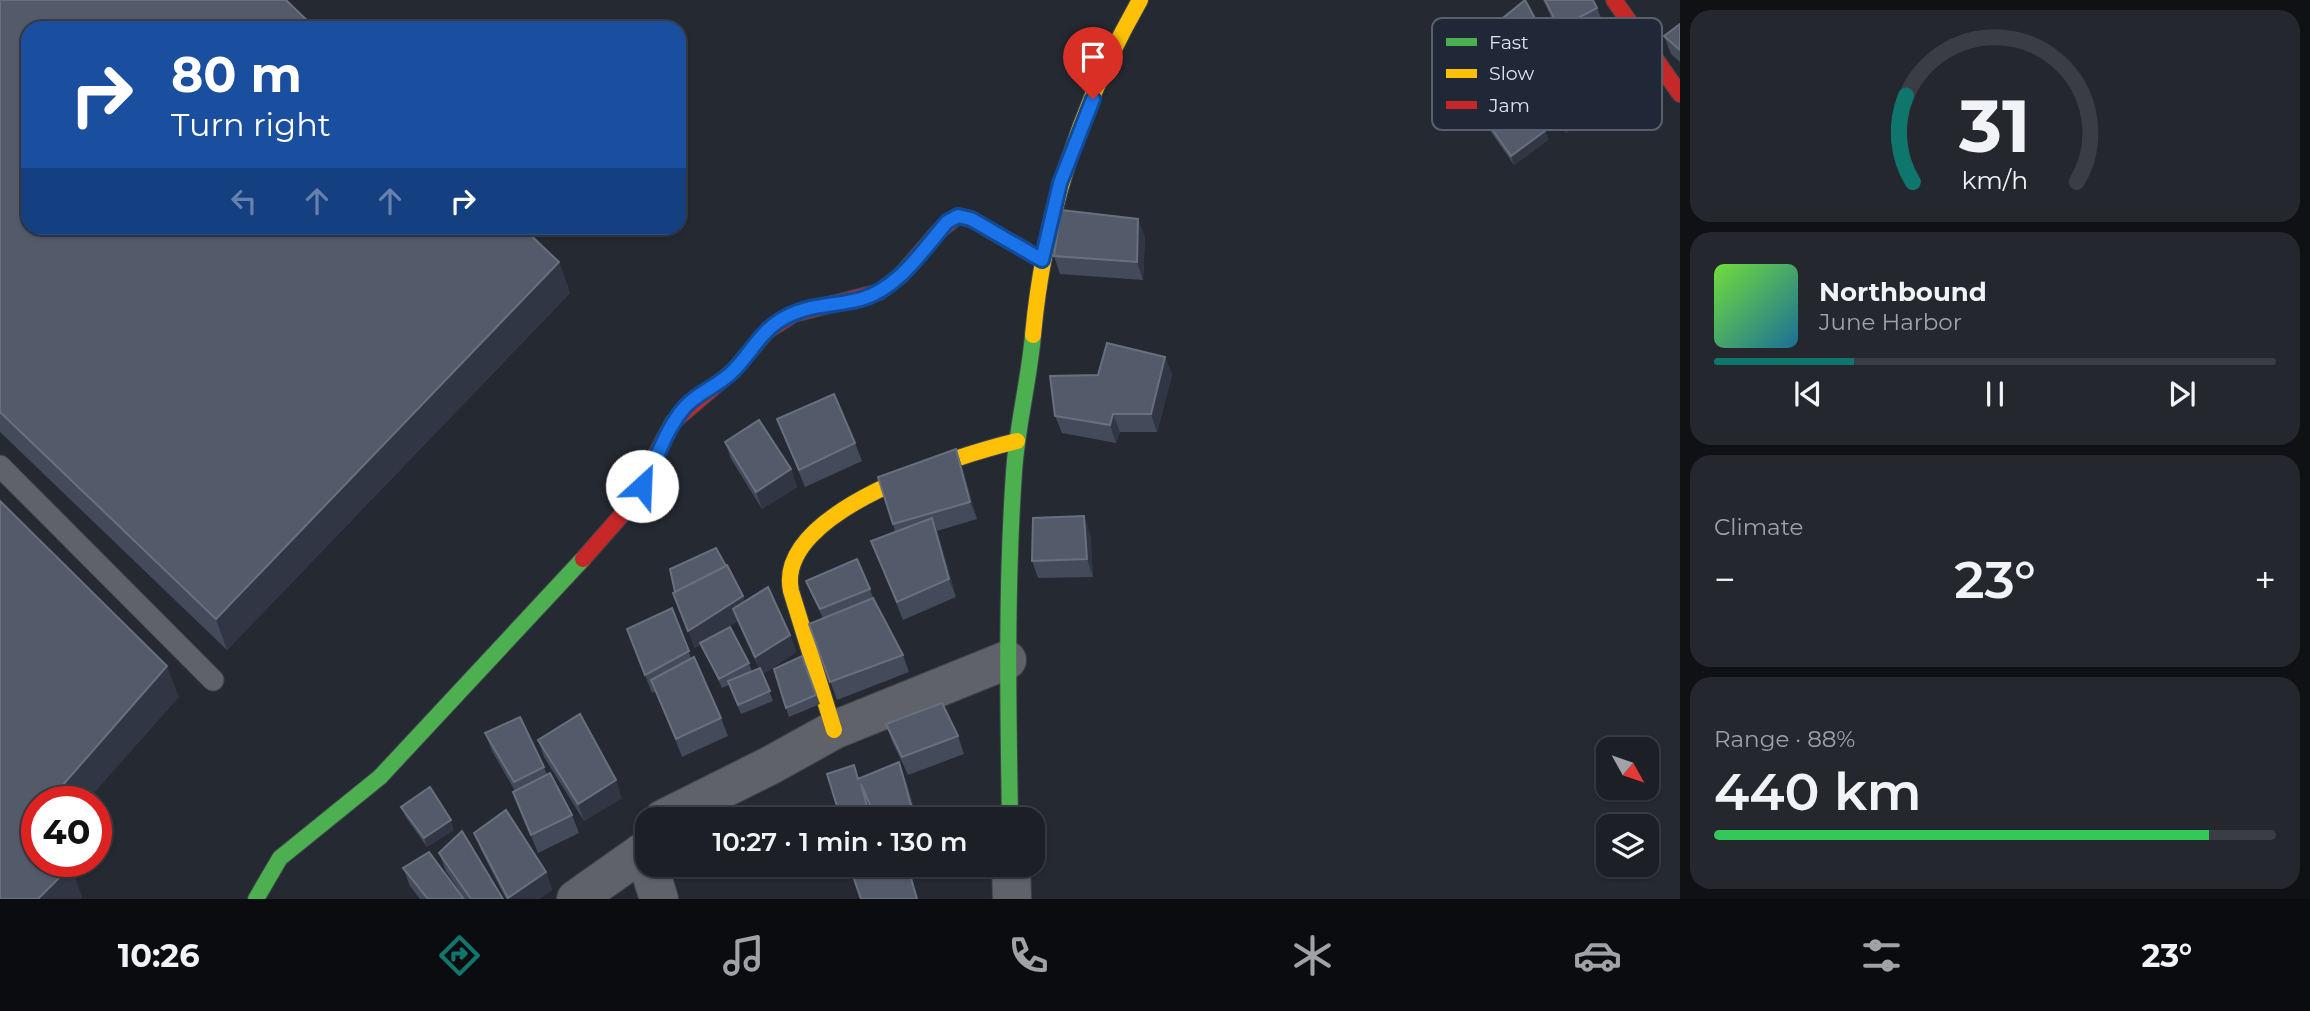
<!DOCTYPE html>
<meta charset="utf-8">
<style>
:root{--surface:#1c1f26;--page:#25272e;--text:#f1f3f6;--muted:#a0a2a7;--line:#3a3d43;--accent:#0f766e}
body{margin:0;font-family:Montserrat,sans-serif;background:var(--page);color:var(--text);height:100vh;display:flex;flex-direction:column;font-size:26px;white-space:nowrap}
*{box-sizing:border-box;margin:0}
p{font-size:23px;color:var(--muted)}
.icon{flex:none;width:38px;height:38px;fill:none;stroke:currentColor;stroke-width:2;stroke-linecap:round;stroke-linejoin:round}
.map{position:relative;flex:1;overflow:hidden}
.details{display:flex;flex-direction:column;gap:10px;padding:10px;background:#0f1115;width:630px}
.details>*{flex:none}
.top-card{position:absolute;left:21px;top:21px;width:665px;height:214px;border-radius:21px;box-shadow:0 2px 5px #0004,0 0 0 2px var(--line);background:#1a4fa0;color:#fff;overflow:hidden}
.needle{width:46px;rotate:130deg}
.controls{position:absolute;left:1596px;top:737px;display:grid;gap:14px}
.controls a{display:grid;place-items:center;width:63px;height:63px;border-radius:14px;background:var(--surface);box-shadow:0 2px 5px #0004,0 0 0 2px var(--line);font-size:35px}
.speed{position:absolute;left:21px;top:786px;display:flex;gap:14px;font-size:35px;font-weight:700;text-align:center}
.speed>*{display:grid;place-content:center;width:91px;height:91px;border-radius:50%;background:var(--surface);box-shadow:0 2px 5px #0004,0 0 0 2px var(--line);line-height:1}
.speed .limit{border:10px solid #d22;background:#fff;color:#111}
.pin{position:absolute;display:grid;place-items:center;width:60px;height:60px;color:#fff;margin:-72px -30px;border-radius:50% 50% 50% 0;rotate:-45deg;box-shadow:0 0 7px #0007}
.pin .icon{rotate:45deg}
.me{position:absolute;width:77px;margin:-38px;rotate:25deg;stroke-linejoin:round;filter:drop-shadow(0 0 5px #0008)}
.turn{display:flex;align-items:center;gap:24px;height:147px;padding:0 35px;font-size:32px}
.turn .icon{width:91px;height:91px;stroke-width:2.5}
.turn b{display:block;font-size:49px;line-height:60px}
.lanes{display:flex;align-items:center;height:66px;padding:0 35px;background:#0003;justify-content:center;gap:35px;direction:ltr}
.lanes .off{opacity:.35}
.big{font-size:52px;font-weight:600;line-height:1.1}
.details .tile{flex:1;display:flex;flex-direction:column;justify-content:center;gap:10px;min-width:0;padding:0 24px;border-radius:21px;background:var(--page)}
.details .dial{align-items:center;gap:0}
.dial svg{height:182px;overflow:visible;fill:none;stroke:var(--line);stroke-width:7;stroke-linecap:round;text-anchor:middle}
.dial text{fill:var(--text);stroke:none}
.song{display:flex;align-items:center;gap:21px}
.cover{width:84px;height:84px;border-radius:10px;background:linear-gradient(135deg,hsl(100 70% 55%),hsl(200 70% 35%))}
.played{height:7px;border-radius:4px;background:linear-gradient(90deg,var(--accent) 25%,var(--line) 25%)}
.keys{display:flex;justify-content:space-around;direction:ltr}
.heat{display:flex;justify-content:space-between;align-items:center;font-size:38px;direction:ltr}
.charge{height:10px;border-radius:5px;background:linear-gradient(90deg,#34c759 88%,var(--line) 0)}
.trip{position:absolute;left:635px;top:807px;width:410px;height:70px;border-radius:21px;background:var(--surface);box-shadow:0 2px 5px #0004,0 0 0 2px var(--line);font-weight:600;line-height:70px;text-align:center}
.menu{display:flex;height:112px;justify-content:space-around;align-items:center;background:#0b0c0f;color:var(--muted)}
.menu .icon{width:49px;height:49px}
.menu .on{color:var(--accent)}
.menu b{font-size:32px;color:var(--text)}
main{display:flex;flex:1;min-height:0}
.map>svg:first-child{display:block}
.lines{fill:none;stroke-linecap:round;stroke-linejoin:round}
.lane-casing{stroke:#40444b;stroke-width:23}
.street-casing{stroke:#40444b;stroke-width:40}
.fast-casing{stroke:#40444b;stroke-width:18}
.slow-casing{stroke:#40444b;stroke-width:18}
.jam-casing{stroke:#40444b;stroke-width:18}
.lane{stroke:#5f6268;stroke-width:21}
.street{stroke:#5f6268;stroke-width:38}
.fast{stroke:#4caf50;stroke-width:16}
.slow{stroke:#ffc107;stroke-width:16}
.jam{stroke:#c62828;stroke-width:16}
.wall{fill:#434a5a;fill-rule:evenodd}
.shaded-wall{fill:#303643}
.building{fill:#535b6a;stroke:#68707e;stroke-width:2}
.route-casing{stroke:#114b97;stroke-width:18}
.route{stroke:#1a73e8;stroke-width:12}
.key{fill:#202837;stroke:#58606d;stroke-width:2}
.key-label{font-size:19px;fill:#dce2ec}
</style>
<main>
<div class="map">
<svg width="1680" height="899" viewBox="0 0 1680 899">
<rect width="100%" height="100%" fill="#252932"/>
<g class="lines">
<g class="lane-casing">
<path id="lane" d="M0 466 213 680"/>
</g>
<g class="street-casing">
<path id="street" d="M663 819 771 765 834 730 1007 660
M648 864 659 899
M1011 864 1012 899
M576 899 644 851"/>
</g>
<g class="fast-casing">
<path id="fast" d="M1010 819C1008 704 1006 588 1014 472 1017 426 1029 381 1033 335
M256 899 280 858 380 777 583 559"/>
</g>
<g class="slow-casing">
<path id="slow" d="M1033 335C1044 215 1080 105 1140 0
M834 730 791 591C774 511 959 455 1017 441"/>
</g>
<g class="jam-casing">
<path id="jam" d="M1614 0 1680 94
M583 559 627 509 673 422 734 370 767 331 794 314 879 292 900 276 939 231 958 216 971 219 1042 260"/>
</g>
<use href="#lane" class="lane"/>
<use href="#street" class="street"/>
<use href="#fast" class="fast"/>
<use href="#slow" class="slow"/>
<use href="#jam" class="jam"/>
</g>
<path class="wall" d="M0 0 559 262 570 293 227 650 0 432Z
M1543 0H1593L1597 8 1604 25 1634 64 1640 81 1566 133 1554 111 1538 95 1533 80 1514 98 1484 57 1477 39 1548 42 1555 60 1599 28 1565 46Z
M1680 24V62L1671 54 1664 36Z
M1487 122 1545 131 1548 140 1514 165 1491 132Z
M1145 237 1143 280 1060 274 1054 256Z
M1165 357 1172 375 1157 432H1120L1116 443 1062 433 1055 416 1098 375Z
M777 419 855 443 862 461 805 487Z
M725 442 791 469 797 487 762 509 731 459Z
M956 449 962 467 977 519 937 531 956 597 903 620 871 541 895 531 878 477Z
M1090 533 1093 577 1038 578 1032 561Z
M806 581 870 589 873 598 903 655 909 672 837 700 809 624 823 618 813 598Z
M673 593 743 596 745 602 790 635 796 652 763 674 773 701 741 714 729 685 722 688 701 644 695 648ZM737 621 759 668 752 671 749 663 716 635Z
M672 608 691 658 721 718 728 736 682 757 656 691 652 693 627 629Z
M802 656 820 704 789 717 786 708Z
M886 724 958 736 964 754 908 775 892 741Z
M485 733 544 767 547 774 572 815 579 833 538 853 513 792 515 791 492 751Z
M538 740 622 798 584 821 544 757Z
M859 778 906 780 917 819H875L867 802 872 819H841Z
M401 807 454 830 427 847 405 816Z
M474 833 546 872 552 890 539 899H506L481 850Z
M439 853 503 899H465L446 871Z
M403 868 464 899H420L410 886Z"/>
<path class="shaded-wall" d="M1548 42 1555 60 1532 78 1533 80 1514 98 1507 80Z
M1634 64 1640 81 1566 133 1560 116Z
M1545 131 1548 140 1514 165 1511 156Z
M1138 219 1145 237 1143 280 1137 262Z
M559 262 570 293 227 650 216 619Z
M1165 357 1172 375 1157 432 1151 414Z
M1113 414 1120 432 1116 443 1110 425Z
M956 449 962 467 977 519 970 502Z
M791 469 797 487 762 509 756 492Z
M1084 516 1090 533 1093 577 1087 559Z
M932 518 939 535 956 597 949 579Z
M743 596 749 613 733 609 737 621 695 648 688 631Z
M790 635 796 652 762 674 755 657Z
M167 666 179 697 86 802H48Z
M899 762 906 780 917 819 913 812Z
M854 765 867 802 872 819H871L870 817Z
M616 780 622 798 584 821 578 804Z
M37 814V850L27 824Z
M451 820 454 830 427 847 424 838Z
M71 866 82 897 80 899H38Z
M546 872 552 890 539 899H509L508 898Z"/>
<path class="building" d="M0 0H286L315 28H28V228H523L559 262 216 619 0 412Z
M1525 0 1548 42 1507 80 1477 39Z
M1545 0H1593L1597 8 1559 28Z
M1680 24V50L1664 36Z
M1518 105 1545 131 1511 156 1487 122Z
M1061 210 1138 219 1137 262 1054 256Z
M1107 343 1165 357 1151 414H1113L1110 425 1055 416 1050 376 1098 375Z
M834 394 855 443 799 470 777 419Z
M759 420 791 469 756 492 725 442Z
M956 449 970 502 893 524 878 477Z
M0 501 167 666 48 802H37V814L27 824 37 833V861H66L71 866 38 899H0Z
M1084 516 1087 559 1032 561 1033 518Z
M932 518 949 579 897 602 871 541Z
M716 548 726 566 675 592 670 569Z
M857 559 870 589 820 609 806 581Z
M727 565 743 596 688 631 673 593Z
M768 587 790 635 755 657 733 609Z
M873 598 903 655 830 682 809 624Z
M672 608 689 651 645 675 627 629Z
M730 627 749 663 719 679 700 643Z
M802 656 816 695 786 708 774 669Z
M694 657 721 718 676 739 651 680Z
M760 668 770 691 738 705 728 681Z
M942 703 958 736 902 757 886 724Z
M580 714 616 780 578 804 538 740Z
M520 717 544 767 514 782 485 733Z
M899 762 913 812 899 819H876L861 784 870 817 863 819H841L827 774 854 765 858 779Z
M550 773 572 815 531 835 513 792Z
M430 787 451 820 424 838 401 807Z
M506 810 546 872 508 898 474 833Z
M462 831 503 899H471L439 853Z
M429 852 464 899H428L403 868Z
M880 864H907L917 899H861L853 876Z"/>
<g class="lines">
<g class="route-casing">
<path id="route" d="M642 486C658 459 664 431 685 407 699 392 718 386 732 372 749 356 759 334 779 321 807 303 832 307 861 299 898 289 923 250 947 222L958 216 971 219 1042 260 1060 183 1093 99"/>
</g>
<use href="#route" class="route"/>
</g>
<rect x="1432" y="18" width="230" height="112" rx="10" class="key"/>
<rect x="1446" y="38" width="31" height="8" fill="#4caf50"/>
<rect x="1446" y="69" width="31" height="9" fill="#ffc107"/>
<rect x="1446" y="101" width="31" height="8" fill="#c62828"/>
<g class="key-label">
<text x="1489" y="49">Fast</text>
<text x="1489" y="80">Slow</text>
<text x="1489" y="112">Jam</text>
</g>
</svg>
<div class="controls">
<a><svg class="needle" viewBox="-14 -14 28 28"><path d="M0-13l5 13h-10z" fill="#e53935"/><path d="M0 13l5-13h-10z" fill="#a0a2a7"/></svg></a>
<a><svg class="icon" aria-label="layers" viewBox="0 0 24 24"><path d="M12 4l9 5-9 5-9-5zM3 14l9 5 9-5"/></svg></a>
</div>
<div class="speed"><div class="limit">40</div></div>
<div class="pin" style="left:1093px;top:99px;background:#d93025"><svg class="icon" aria-label="arrive" viewBox="0 0 24 24"><path d="M6 21V4h12l-3 4 3 4H6"/></svg></div>
<svg class="me" style="left:642px;top:486px" viewBox="-20 -20 40 40"><circle r="19" fill="#fff"/><path d="M0-13L10 11 0 6-10 11z" fill="#1a73e8"/></svg>
<div class="trip">10:27 · 1 min · 130 m</div>
<div class="top-card">
<div class="turn"><svg class="icon" aria-label="right" viewBox="0 0 24 24"><path d="M7 20v-9h11M14 6l5 5-5 5"/></svg><div><b>80 m</b>Turn right</div></div>
<div class="lanes"><svg class="icon off" aria-label="left" viewBox="0 0 24 24"><path d="M17 20v-9H6M10 6l-5 5 5 5"/></svg><svg class="icon off" aria-label="ahead" viewBox="0 0 24 24"><path d="M12 20V5M6 11l6-6 6 6"/></svg><svg class="icon off" aria-label="ahead" viewBox="0 0 24 24"><path d="M12 20V5M6 11l6-6 6 6"/></svg><svg class="icon" aria-label="right" viewBox="0 0 24 24"><path d="M7 20v-9h11M14 6l5 5-5 5"/></svg></div>
</div>
</div>
<section class="details">
<div class="tile dial"><svg viewBox="0 0 100 80">
<path d="M14 69A42 42 0 1 1 86 69"/>
<path d="M14 69A42 42 0 0 1 11 31" stroke="#0f766e"/>
<text x="50" y="56" font-size="32" font-weight="700">31</text>
<text x="50" y="72" font-size="11">km/h</text>
</svg></div>
<div class="tile">
<div class="song"><i class="cover"></i><div><b>Northbound</b><p>June Harbor</p></div></div>
<div class="played"></div>
<div class="keys"><svg class="icon" aria-label="previous" viewBox="0 0 24 24"><path d="M18 5L8 12l10 7zM5 5v14"/></svg><svg class="icon" aria-label="pause" viewBox="0 0 24 24"><path d="M8 5v14M16 5v14"/></svg><svg class="icon" aria-label="next" viewBox="0 0 24 24"><path d="M6 5l10 7-10 7zM19 5v14"/></svg></div>
</div>
<div class="tile"><p>Climate</p>
<div class="heat"><a>−</a><b class="big">23°</b><a>+</a></div>
</div>
<div class="tile"><p>Range · 88%</p><b class="big">440 km</b><div class="charge"></div></div>
</section>
</main>
<nav class="menu">
<b>10:26</b>
<svg class="icon on" aria-label="directions" viewBox="0 0 24 24"><path d="M12 3l9 9-9 9-9-9zM9 14v-3h6M13 9l2 2-2 2"/></svg>
<svg class="icon" aria-label="music" viewBox="0 0 24 24"><path d="M9 18V5l10-2v13"/><circle cx="6" cy="18" r="3"/><circle cx="16" cy="16" r="3"/></svg>
<svg class="icon" aria-label="phone" viewBox="0 0 24 24"><path d="M5 4h4l2 5-3 2q2 4 5 5l2-3 5 2v4C11 20 4 13 5 4z"/></svg>
<svg class="icon" aria-label="climate" viewBox="0 0 24 24"><path d="M12 3v18M4 7l16 10M4 17L20 7"/></svg>
<svg class="icon" aria-label="car" viewBox="0 0 24 24"><path d="M5 17H2v-5l4-1 3-4h7l3 4 3 1v5h-3M9 17h6M6 11h13"/><circle cx="7" cy="17" r="2"/><circle cx="17" cy="17" r="2"/></svg>
<svg class="icon" aria-label="filters" viewBox="0 0 24 24"><path d="M4 7h16M4 17h16"/><circle cx="9" cy="7" r="2"/><circle cx="15" cy="17" r="2"/></svg>
<b>23°</b>
</nav>
